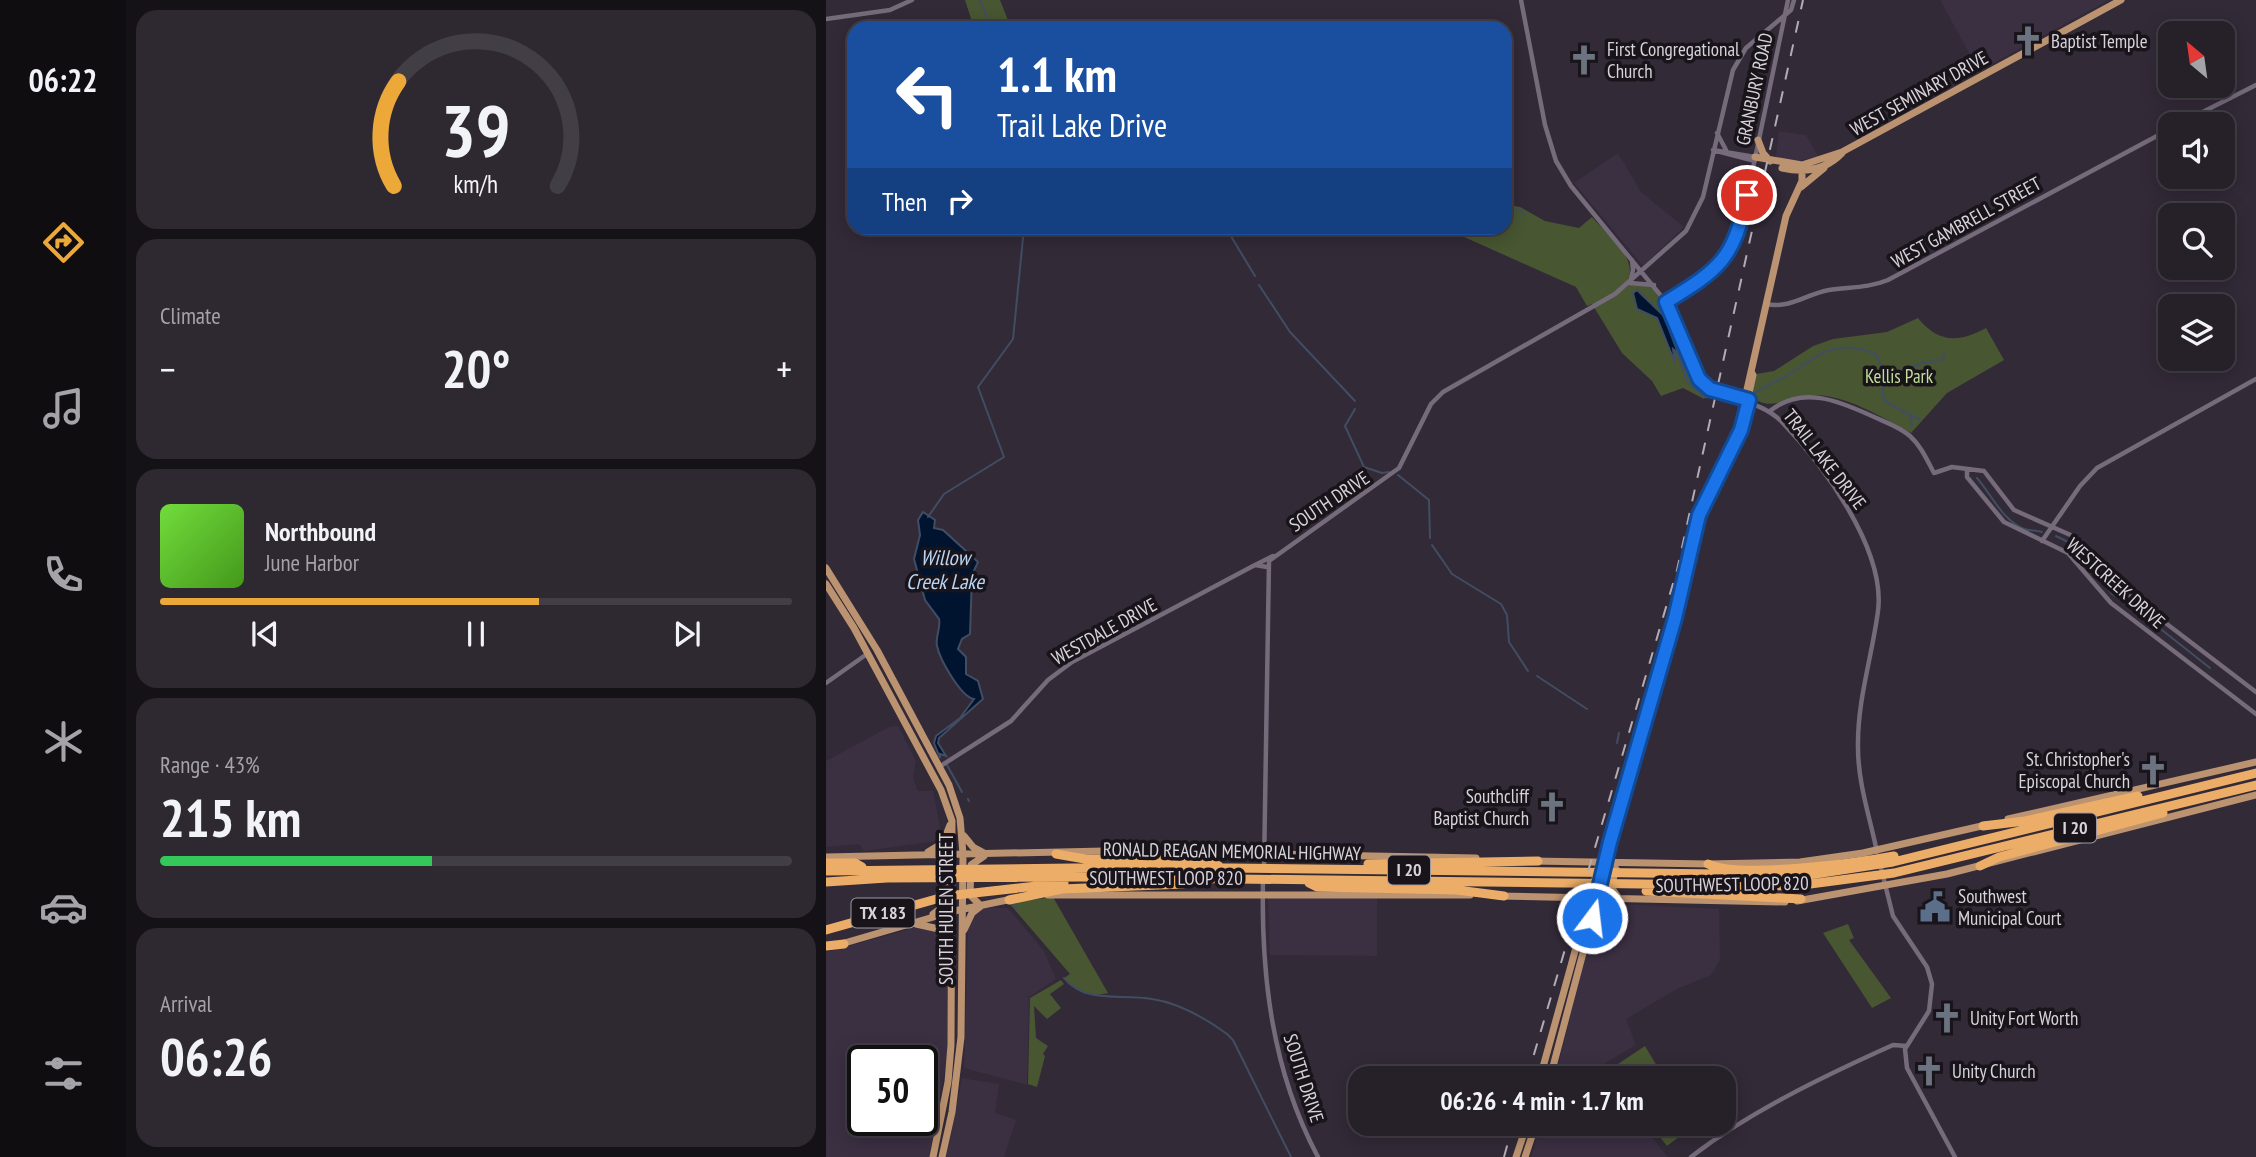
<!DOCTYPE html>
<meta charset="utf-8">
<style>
:root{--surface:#262029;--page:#2e2831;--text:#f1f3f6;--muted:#a4a3a8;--line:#423e46;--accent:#eca93a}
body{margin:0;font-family:"PT Sans Narrow",sans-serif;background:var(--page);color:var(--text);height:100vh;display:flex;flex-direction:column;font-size:26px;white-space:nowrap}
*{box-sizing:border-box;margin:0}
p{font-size:23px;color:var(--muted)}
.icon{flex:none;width:38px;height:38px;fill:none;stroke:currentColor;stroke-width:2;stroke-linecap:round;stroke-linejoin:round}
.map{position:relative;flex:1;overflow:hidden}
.drawer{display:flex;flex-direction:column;gap:10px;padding:10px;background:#151217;width:700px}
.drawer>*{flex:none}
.guide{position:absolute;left:21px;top:21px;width:665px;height:214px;border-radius:21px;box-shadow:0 4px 18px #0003,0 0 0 2px var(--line);background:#1a4fa0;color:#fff;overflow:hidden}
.needle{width:46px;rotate:331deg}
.controls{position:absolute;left:1332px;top:21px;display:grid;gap:14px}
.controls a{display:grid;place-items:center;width:77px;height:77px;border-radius:14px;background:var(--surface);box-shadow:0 4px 18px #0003,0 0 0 2px var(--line);font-size:35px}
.speed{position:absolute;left:21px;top:1045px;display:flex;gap:14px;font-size:35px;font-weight:700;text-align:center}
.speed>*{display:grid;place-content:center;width:91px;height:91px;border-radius:50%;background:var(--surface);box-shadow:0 4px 18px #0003,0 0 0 2px var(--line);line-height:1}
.speed .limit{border:4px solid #111;border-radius:10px;background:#fff;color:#111}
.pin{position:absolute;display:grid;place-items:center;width:60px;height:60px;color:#fff;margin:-30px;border:4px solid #fff;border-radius:50%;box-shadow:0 2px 7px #0007}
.me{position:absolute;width:77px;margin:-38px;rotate:15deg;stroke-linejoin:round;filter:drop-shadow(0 0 5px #0008)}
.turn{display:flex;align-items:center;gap:24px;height:147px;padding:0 35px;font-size:32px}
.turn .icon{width:91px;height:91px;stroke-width:2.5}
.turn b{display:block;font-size:49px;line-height:60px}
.then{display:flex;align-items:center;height:66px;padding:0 35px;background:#0003;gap:14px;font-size:26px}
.big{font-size:52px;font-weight:700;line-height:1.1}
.drawer .widget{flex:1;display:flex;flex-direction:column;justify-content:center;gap:10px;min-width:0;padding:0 24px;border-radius:21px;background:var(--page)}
.drawer .dial{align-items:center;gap:0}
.dial svg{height:182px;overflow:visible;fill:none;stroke:var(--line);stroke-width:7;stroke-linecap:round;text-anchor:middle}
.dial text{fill:var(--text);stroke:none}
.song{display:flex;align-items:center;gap:21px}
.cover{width:84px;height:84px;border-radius:10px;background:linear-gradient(135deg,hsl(100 70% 55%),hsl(100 70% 35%))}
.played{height:7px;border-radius:4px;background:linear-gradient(90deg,var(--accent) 60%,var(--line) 60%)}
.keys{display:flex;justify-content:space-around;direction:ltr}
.heat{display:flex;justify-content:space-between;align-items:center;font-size:38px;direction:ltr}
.charge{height:10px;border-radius:5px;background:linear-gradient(90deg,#34c759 43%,var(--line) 0)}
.trip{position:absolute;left:522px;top:1066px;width:388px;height:70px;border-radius:21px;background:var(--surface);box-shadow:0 4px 18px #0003,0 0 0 2px var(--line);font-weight:700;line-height:70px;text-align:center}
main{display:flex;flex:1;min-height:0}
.dock{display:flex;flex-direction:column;width:126px;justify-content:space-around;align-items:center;background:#0f0d10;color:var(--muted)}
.dock .icon{width:49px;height:49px}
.dock .selected{color:var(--accent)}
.dock b{font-size:32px;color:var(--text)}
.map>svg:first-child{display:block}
.built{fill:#3b2f42;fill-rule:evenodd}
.green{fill:#485631}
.water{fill:#001430;stroke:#414d63;stroke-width:2}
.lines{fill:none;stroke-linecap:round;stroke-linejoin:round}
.stream{stroke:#414d63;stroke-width:2}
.minor{stroke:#756b7b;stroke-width:4.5}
.major{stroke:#bc9370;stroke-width:7}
.highway{stroke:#ebad68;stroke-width:9}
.rail{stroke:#b2acb6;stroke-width:2;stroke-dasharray:12 12;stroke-linecap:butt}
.route-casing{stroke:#114b97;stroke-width:18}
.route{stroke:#1a73e8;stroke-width:12}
.labels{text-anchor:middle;stroke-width:7;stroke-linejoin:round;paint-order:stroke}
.shield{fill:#18141a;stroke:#9e99a1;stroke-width:2}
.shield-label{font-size:18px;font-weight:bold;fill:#d8d2db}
.poi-label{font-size:19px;fill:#d8d2db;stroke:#18141a;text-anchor:start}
.street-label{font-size:19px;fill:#d8d2db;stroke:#18141a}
.park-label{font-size:19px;fill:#c2dd9b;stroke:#18141a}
.water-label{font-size:21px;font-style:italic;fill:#b9d6f7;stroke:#18141a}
</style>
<main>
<nav class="dock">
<b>06:22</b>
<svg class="icon selected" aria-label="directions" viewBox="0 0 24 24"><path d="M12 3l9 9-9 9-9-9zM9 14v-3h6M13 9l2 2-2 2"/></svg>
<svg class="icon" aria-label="music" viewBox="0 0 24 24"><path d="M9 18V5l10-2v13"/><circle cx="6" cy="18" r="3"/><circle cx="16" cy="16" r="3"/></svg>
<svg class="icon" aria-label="phone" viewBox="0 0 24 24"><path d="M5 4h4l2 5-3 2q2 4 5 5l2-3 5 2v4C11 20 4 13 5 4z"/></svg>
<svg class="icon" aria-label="climate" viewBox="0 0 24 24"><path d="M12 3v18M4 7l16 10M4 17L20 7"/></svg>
<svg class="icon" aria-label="car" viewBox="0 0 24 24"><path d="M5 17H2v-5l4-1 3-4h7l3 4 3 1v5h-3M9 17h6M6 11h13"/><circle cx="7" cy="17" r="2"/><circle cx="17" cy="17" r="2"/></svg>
<svg class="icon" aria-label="filters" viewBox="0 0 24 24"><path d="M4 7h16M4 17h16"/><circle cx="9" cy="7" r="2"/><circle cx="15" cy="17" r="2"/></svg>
</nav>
<section class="drawer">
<div class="widget dial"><svg viewBox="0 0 100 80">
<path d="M14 69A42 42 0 1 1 86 69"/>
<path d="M14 69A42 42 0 0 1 16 23" stroke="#eca93a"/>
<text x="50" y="56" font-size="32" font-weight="700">39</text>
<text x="50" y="72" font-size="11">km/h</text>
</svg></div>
<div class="widget"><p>Climate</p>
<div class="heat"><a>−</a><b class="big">20°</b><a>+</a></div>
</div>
<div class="widget">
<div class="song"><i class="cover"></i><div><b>Northbound</b><p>June Harbor</p></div></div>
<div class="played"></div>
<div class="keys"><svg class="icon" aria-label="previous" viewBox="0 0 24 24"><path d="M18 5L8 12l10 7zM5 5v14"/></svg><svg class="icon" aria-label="pause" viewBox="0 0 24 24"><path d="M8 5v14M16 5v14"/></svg><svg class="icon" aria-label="next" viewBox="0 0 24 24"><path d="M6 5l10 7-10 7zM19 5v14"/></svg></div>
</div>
<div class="widget"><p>Range · 43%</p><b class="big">215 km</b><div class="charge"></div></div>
<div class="widget"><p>Arrival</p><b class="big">06:26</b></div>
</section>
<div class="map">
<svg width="1430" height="1157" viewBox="0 0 1430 1157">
<rect width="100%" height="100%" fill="#322a37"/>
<path class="built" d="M1114 0H1283L1153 71Z
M953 131 980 135 992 156 972 161 950 157Z
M792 153 815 192 858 227 817 266 748 183Z
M72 726 90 761 87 778 92 791H107L115 831 111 841 38 851 33 844 0 847V761L63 727Z
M551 897V956L444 955 442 898Z
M773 903 893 909 894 960 885 975 851 989 800 1019 810 1045 754 1078H729Z
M157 908H182L218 951 230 979 203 997 201 1085 138 1068 142 930 146 917Z
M92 927 109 929 122 944 124 964 121 1058 103 1157H0V952ZM37 1060H96V1120H37Z
M136 1078 173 1084 169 1113 190 1120 178 1157H120Z
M715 1124H815L842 1157H705Z"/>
<path class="green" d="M139 0H174L185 28H148Z
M679 204 694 207 719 221 753 228 766 217C780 234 814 258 801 282L805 285H823C851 313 854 373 880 391L878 399 857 388 835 396 826 381 796 353 766 304 761 306 750 287 618 228H679Z
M1092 318C1112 343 1133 343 1160 328L1178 360 1121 393 1085 433C1058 418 1020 395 988 395 968 395 942 414 926 396L930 374 948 371 987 346 1007 339 1061 332Z
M227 897 282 993C263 998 250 992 238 978L244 974 183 903Z
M1022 924 1028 938 1023 940 1065 998 1046 1008 997 933Z
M235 980 238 984 224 994 235 1008 221 1019 208 1006 210 1038 222 1046 217 1054 219 1056 211 1087 202 1084 204 998Z
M819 1046 838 1078H789L783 1070Z
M824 1124H865L867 1126 841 1146Z"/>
<path class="water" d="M811 290 838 316 852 353 847 349 849 363 831 318 811 309 807 293Z
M97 512 109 520 108 528 117 530 152 562 146 575 144 634 136 639 132 649 140 657V674L152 681 157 699 113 738 112 743 120 756 114 754V758L108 743 110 736 134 718 148 699C135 697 114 660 111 646 109 637 115 628 113 619L99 600 88 559 94 535 92 520Z"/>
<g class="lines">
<path class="stream" d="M154 0 165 28
M679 210 696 211 698 215
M400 228 429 276
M433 285 464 332 529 401
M851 352 861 381 878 397 892 398
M1059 376 1096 363 1117 360 1118 352
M929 393C940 385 953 381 964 374 995 353 1012 338 1050 354L1057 370V395L1060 402 1094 420
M529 409 519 426 538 467 556 473 563 472
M1084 415 1086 427
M572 475 603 500 604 538
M1151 478C1166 495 1176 520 1198 529 1204 531 1210 530 1216 532
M102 517 118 494 178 457 152 387 187 339 198 228
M1230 536 1248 545 1286 594 1303 604 1384 668
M606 545 626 574 675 604 681 615 683 642 702 671
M711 676 761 709
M791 743 793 733
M121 765 136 792
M142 799 143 801
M187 904 191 908
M238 978C261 1005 295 993 326 999 354 1003 379 1018 401 1034L407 1040 465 1157"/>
<path class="minor" d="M695 0 719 125 730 161 745 186 840 302 875 382C894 401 930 397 955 421 996 463 1060 549 1052 611 1046 657 1031 701 1032 748 1032 783 1044 818 1051 852
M0 19 64 10 86 0
M1353 124 1430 85
M891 133 900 150
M887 150 929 157
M887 150 929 161
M806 260 807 270 804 283 828 285
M840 302C880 277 900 268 916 221L962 0
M940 304C965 309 980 294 1003 290 1023 287 1043 288 1062 280L1344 129
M944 411C976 385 1013 401 1046 416 1059 422 1074 427 1084 436 1095 446 1101 460 1108 473L1126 467 1158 471 1188 510 1249 537 1265 551 1299 592 1430 692
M1141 470V477L1178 522 1242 553 1285 603 1430 714
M1216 541 1254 486 1271 468 1430 379
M429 565 447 556
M0 683 41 654
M113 767 185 721 222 680 246 662 429 565 441 567
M1054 864 1067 916 1101 967 1106 984 1103 1011 1079 1049 1081 1068 1129 1157
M438 868 443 561 573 468 605 404 617 392 789 294 860 231 877 197 907 70 920 48 965 10 968 0
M437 880C435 976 446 1071 492 1157
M865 1157C923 1112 1000 1075 1067 1045L1081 1046"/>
<path class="major" d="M932 140 937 153 944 161
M929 157 976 165 1016 152 1295 0
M956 168C979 173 1000 170 1016 153
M975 187 998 168
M911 434 960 216 976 181V165
M0 568 51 650 123 785 134 818 137 854 135 1037 126 1112 116 1157
M0 584 28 628 115 790 126 821 125 1045 122 1082 107 1157
M1182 819 1430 762
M138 836 147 847 158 853
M102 852 117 843 124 825
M0 857 278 851 650 858
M707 861 882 864 974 862 1037 853 1160 825
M790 869 785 887 794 900
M222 895H644
M673 896 959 902
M971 901 1121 874 1430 795
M154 905 144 895 145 865 158 856
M107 914C125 904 120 882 120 864L112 855
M90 924 113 929 125 945
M138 930 146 913 155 906
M15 944 128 911 186 899
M714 1078 772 868 784 842
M724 1078 781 862 784 842 849 618 873 514 915 430 927 375 925 372
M690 1157 701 1124
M699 1157 710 1124"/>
<path class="highway" d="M1157 826 1199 821 1312 796
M230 854 259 859 380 861 393 866
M0 863H29L36 867
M542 864 712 861
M882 864C913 879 1031 863 1068 856
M1154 866 1173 857 1337 813
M0 871 324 867 983 875 1067 862 1430 773
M0 882 61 878 256 877 969 886 1068 873 1430 785
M483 883 491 887 631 890 678 896
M820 891 975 899
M183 900 236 889 358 884
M0 930 121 896 238 883
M0 946 18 944"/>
<path class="rail" d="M701 1078 851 570 977 0
M678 1157 687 1124"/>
</g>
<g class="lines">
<g class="route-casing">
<path id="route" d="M766 918 784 842 849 618 873 515 915 430 923 400 884 389 873 379 840 302C894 269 908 259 921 195"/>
</g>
<use href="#route" class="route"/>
</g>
<defs>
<g id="church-bare" transform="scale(2.415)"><path d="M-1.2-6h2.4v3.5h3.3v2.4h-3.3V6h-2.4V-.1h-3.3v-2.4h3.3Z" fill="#6b7280" stroke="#18141a" stroke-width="2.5" paint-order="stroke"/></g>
<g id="civic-bare" transform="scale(2.415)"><path d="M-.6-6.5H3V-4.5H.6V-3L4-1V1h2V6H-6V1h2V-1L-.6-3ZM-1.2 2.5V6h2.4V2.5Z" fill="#5c6f8a" stroke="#18141a" stroke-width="2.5" paint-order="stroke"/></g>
</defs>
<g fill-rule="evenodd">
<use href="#church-bare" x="1202" y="41"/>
<use href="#church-bare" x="758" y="60"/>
<use href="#church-bare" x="1327" y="770"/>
<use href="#church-bare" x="726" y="807"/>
<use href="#civic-bare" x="1109" y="907"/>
<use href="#church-bare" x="1121" y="1018"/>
<use href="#church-bare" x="1103" y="1071"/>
</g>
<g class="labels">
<g class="shield">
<rect x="1228" y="813.5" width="42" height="29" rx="5"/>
<rect x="562" y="855.5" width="42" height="29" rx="5"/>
<rect x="25.5" y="898.5" width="63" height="29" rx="5"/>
</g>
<g class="shield-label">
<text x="1249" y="834">I 20</text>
<text x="583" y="876">I 20</text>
<text x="57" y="919">TX 183</text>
</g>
<g class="poi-label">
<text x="1225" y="48">Baptist Temple</text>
<text x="781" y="56">First Congregational<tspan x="781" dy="22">Church</tspan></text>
<text x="1304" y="766" text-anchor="end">St. Christopher's<tspan x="1304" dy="22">Episcopal Church</tspan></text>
<text x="703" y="803" text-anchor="end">Southcliff<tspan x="703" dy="22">Baptist Church</tspan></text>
<text x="1132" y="903">Southwest<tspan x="1132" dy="22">Municipal Court</tspan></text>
<text x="1144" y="1025">Unity Fort Worth</text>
<text x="1126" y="1078">Unity Church</text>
</g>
<g class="street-label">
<text transform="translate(928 89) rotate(-78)" y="7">GRANBURY ROAD</text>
<text transform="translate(1093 93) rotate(-29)" y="7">WEST SEMINARY DRIVE</text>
<text transform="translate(1140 222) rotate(-29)" y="7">WEST GAMBRELL STREET</text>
<text transform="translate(999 459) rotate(52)" y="7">TRAIL LAKE DRIVE</text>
<text transform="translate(503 501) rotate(-34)" y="7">SOUTH DRIVE</text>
<text transform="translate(1290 583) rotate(42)" y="7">WESTCREEK DRIVE</text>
<text transform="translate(278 631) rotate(-29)" y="7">WESTDALE DRIVE</text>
<text transform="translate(406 851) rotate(1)" y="7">RONALD REAGAN MEMORIAL HIGHWAY</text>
<text x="340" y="885">SOUTHWEST LOOP 820</text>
<text transform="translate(906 884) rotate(-1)" y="7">SOUTHWEST LOOP 820</text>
<text transform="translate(120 909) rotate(-90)" y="7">SOUTH HULEN STREET</text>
<text transform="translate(478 1078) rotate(72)" y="7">SOUTH DRIVE</text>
</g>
<g class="park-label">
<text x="1073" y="383">Kellis Park</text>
</g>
<g class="water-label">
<text x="119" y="565">Willow<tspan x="119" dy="24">Creek Lake</tspan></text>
</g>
</g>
</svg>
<div class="controls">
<a><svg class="needle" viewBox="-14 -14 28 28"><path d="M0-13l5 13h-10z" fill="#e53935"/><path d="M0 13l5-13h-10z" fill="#a4a3a8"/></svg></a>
<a><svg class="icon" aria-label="sound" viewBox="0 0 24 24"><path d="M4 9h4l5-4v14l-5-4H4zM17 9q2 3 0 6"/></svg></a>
<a><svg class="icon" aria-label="search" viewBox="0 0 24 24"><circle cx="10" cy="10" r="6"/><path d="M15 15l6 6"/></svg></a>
<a><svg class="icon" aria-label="layers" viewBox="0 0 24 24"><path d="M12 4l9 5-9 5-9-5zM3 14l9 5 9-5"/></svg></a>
</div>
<div class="speed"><div class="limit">50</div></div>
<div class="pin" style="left:921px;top:195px;background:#d93025"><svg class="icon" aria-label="arrive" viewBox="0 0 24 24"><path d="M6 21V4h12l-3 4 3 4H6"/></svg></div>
<svg class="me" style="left:766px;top:918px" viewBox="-20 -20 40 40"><circle r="17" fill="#1a73e8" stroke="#fff" stroke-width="3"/><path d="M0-11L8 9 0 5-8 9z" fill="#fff"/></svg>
<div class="trip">06:26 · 4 min · 1.7 km</div>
<div class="guide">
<div class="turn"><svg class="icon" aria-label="left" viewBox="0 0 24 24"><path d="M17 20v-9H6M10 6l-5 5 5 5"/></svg><div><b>1.1 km</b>Trail Lake Drive</div></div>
<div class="then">Then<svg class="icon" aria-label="right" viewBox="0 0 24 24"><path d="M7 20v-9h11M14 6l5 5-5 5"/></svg></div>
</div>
</div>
</main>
